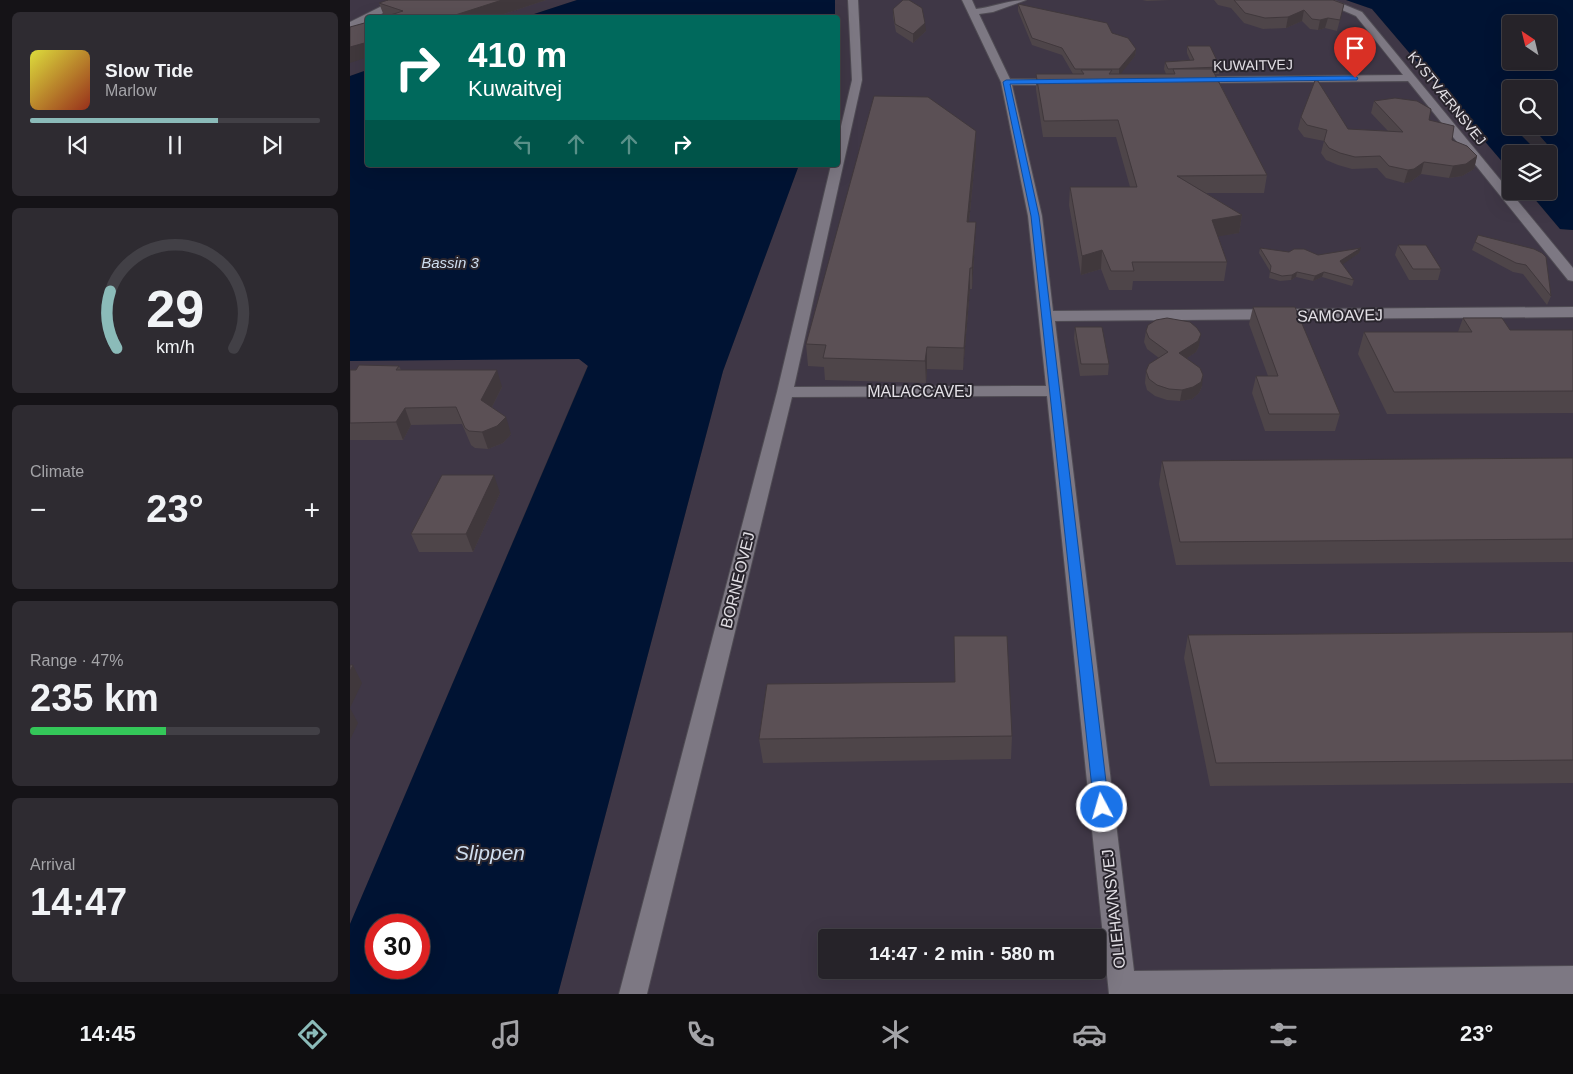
<!DOCTYPE html>
<meta charset="utf-8">
<style>
:root{--surface:#262329;--page:#2e2b31;--text:#f1f3f6;--muted:#a4a4a8;--line:#424046;--accent:#8bbbb9}
body{margin:0;font-family:Arial,sans-serif;background:var(--page);color:var(--text);height:100vh;display:flex;flex-direction:column;font-size:19px;white-space:nowrap}
*{box-sizing:border-box;margin:0}
p{font-size:16px;color:var(--muted)}
.icon{flex:none;width:28px;height:28px;fill:none;stroke:currentColor;stroke-width:2;stroke-linecap:round;stroke-linejoin:round}
.map{position:relative;flex:1;overflow:hidden}
.drawer{display:flex;flex-direction:column;gap:12px;padding:12px;background:#151317;width:350px}
.drawer>*{flex:none}
.hud{position:absolute;left:15px;top:15px;width:475px;height:152px;border-radius:5px;box-shadow:0 5px 20px #0002,0 0 0 1px var(--line);background:#00695c;color:#fff;overflow:hidden}
.needle{width:32px;rotate:325deg}
.buttons{position:absolute;left:1152px;top:15px;display:grid;gap:10px}
.buttons a{display:grid;place-items:center;width:55px;height:55px;border-radius:5px;background:var(--surface);box-shadow:0 5px 20px #0002,0 0 0 1px var(--line);font-size:25px}
.speed{position:absolute;left:15px;top:914px;display:flex;gap:10px;font-size:25px;font-weight:700;text-align:center}
.speed>*{display:grid;place-content:center;width:65px;height:65px;border-radius:50%;background:var(--surface);box-shadow:0 5px 20px #0002,0 0 0 1px var(--line);line-height:1}
.speed .limit{border:8px solid #d22;background:#fff;color:#111}
.pin{position:absolute;display:grid;place-items:center;width:42px;height:42px;color:#fff;margin:-51px -21px;border-radius:50% 50% 50% 0;rotate:-45deg;box-shadow:0 0 5px #0007}
.pin .icon{rotate:45deg}
.me{position:absolute;width:55px;margin:-28px;rotate:354deg;stroke-linejoin:round;filter:drop-shadow(0 0 4px #0008)}
.turn{display:flex;align-items:center;gap:18px;height:105px;padding:0 20px;font-size:22px}
.turn .icon{width:65px;height:65px;stroke-width:2.5}
.turn b{display:block;font-size:35px;line-height:42px}
.lanes{display:flex;align-items:center;height:48px;padding:0 20px;background:#0003;justify-content:center;gap:25px;direction:ltr}
.lanes .off{opacity:.35}
.big{font-size:38px;font-weight:700;line-height:1.1}
.drawer .card{flex:1;display:flex;flex-direction:column;justify-content:center;gap:8px;min-width:0;padding:0 18px;border-radius:8px;background:var(--page)}
.drawer .dial{align-items:center;gap:0}
.dial svg{height:130px;overflow:visible;fill:none;stroke:var(--line);stroke-width:7;stroke-linecap:round;text-anchor:middle}
.dial text{fill:var(--text);stroke:none}
.song{display:flex;align-items:center;gap:15px}
.cover{width:60px;height:60px;border-radius:8px;background:linear-gradient(135deg,hsl(60 70% 55%),hsl(10 70% 35%))}
.played{height:5px;border-radius:2px;background:linear-gradient(90deg,var(--accent) 65%,var(--line) 65%)}
.keys{display:flex;justify-content:space-around;direction:ltr}
.heat{display:flex;justify-content:space-between;align-items:center;font-size:28px;direction:ltr}
.charge{height:8px;border-radius:4px;background:linear-gradient(90deg,#34c759 47%,var(--line) 0)}
.trip{position:absolute;left:468px;top:929px;width:288px;height:50px;border-radius:5px;background:var(--surface);box-shadow:0 5px 20px #0002,0 0 0 1px var(--line);font-weight:700;line-height:50px;text-align:center}
.menu{display:flex;height:80px;justify-content:space-around;align-items:center;background:#0f0e10;color:var(--muted)}
.menu .icon{width:35px;height:35px}
.menu .current{color:var(--accent)}
.menu b{font-size:22px;color:var(--text)}
main{display:flex;flex:1;min-height:0}
.map>svg:first-child{display:block}
.built{fill:#3f3746;fill-rule:evenodd}
.water{fill:#001333;fill-rule:evenodd}
.lines{fill:none;stroke-linecap:round;stroke-linejoin:round}
.minor-casing{stroke:#4f4b53;stroke-width:2}
.minor{fill:#7d7883;fill-rule:evenodd}
.wall{fill:#4e4549}
.shaded-wall{fill:#40383c}
.building{fill:#5b5055;stroke:#40383c}
.route{fill:#1a73e8;stroke:#114b97}
.labels{text-anchor:middle;stroke-width:4;stroke-linejoin:round;paint-order:stroke}
.far-street-label{font-size:14px;fill:#e3e0e6;stroke:#29252d}
.far-water-label{font-size:15px;font-style:italic;fill:#cfdef0;stroke:#29252d}
.street-label{font-size:16px;fill:#e3e0e6;stroke:#29252d}
.near-water-label{font-size:21px;font-style:italic;fill:#cfdef0;stroke:#29252d}
</style>
<main>
<section class="drawer">
<div class="card">
<div class="song"><i class="cover"></i><div><b>Slow Tide</b><p>Marlow</p></div></div>
<div class="played"></div>
<div class="keys"><svg class="icon" aria-label="previous" viewBox="0 0 24 24"><path d="M18 5L8 12l10 7zM5 5v14"/></svg><svg class="icon" aria-label="pause" viewBox="0 0 24 24"><path d="M8 5v14M16 5v14"/></svg><svg class="icon" aria-label="next" viewBox="0 0 24 24"><path d="M6 5l10 7-10 7zM19 5v14"/></svg></div>
</div>
<div class="card dial"><svg viewBox="0 0 100 80">
<path d="M14 69A42 42 0 1 1 86 69"/>
<path d="M14 69A42 42 0 0 1 10 34" stroke="#8bbbb9"/>
<text x="50" y="56" font-size="32" font-weight="700">29</text>
<text x="50" y="72" font-size="11">km/h</text>
</svg></div>
<div class="card"><p>Climate</p>
<div class="heat"><a>−</a><b class="big">23°</b><a>+</a></div>
</div>
<div class="card"><p>Range · 47%</p><b class="big">235 km</b><div class="charge"></div></div>
<div class="card"><p>Arrival</p><b class="big">14:47</b></div>
</section>
<div class="map">
<svg width="1223" height="994" viewBox="0 0 1223 994">
<rect width="100%" height="100%" fill="#332f37"/>
<path class="built" d="M0 0H227L175 17 18 18 17 70 0 76Z
M485 0H996L1022 9 1161 172V191H1178L1210 229 1223 230V994H208L373 371 449 165H488V18L485 17ZM476 938H746V970H476Z
M0 359H229L238 365 0 924Z"/>
<path class="water" d="M227 0H485V17H175Z
M996 0H1223V230L1210 229 1178 191H1199V154H1161V172L1022 9ZM1161 24H1199V61H1161ZM1161 89H1199V126H1161ZM1172 136H1190L1203 151 1184 148Z
M17 70 18 165H449L373 371 208 994H0V924L238 366 229 359 0 361V76ZM26 925H69V968H26Z"/>
<g class="lines">
<g class="minor-casing">
<path id="minor" d="M44 0H56L24 18H18V21L0 29V22Z
M498 0H508L512 80 444 387 696 386 678 216 651 82 612 0H622L626 9C643 7 658 0 676 0L643 12 629 14 660 79H710L715 82 710 85H662L692 216 703 311 1223 307V317L705 321 784 971 1223 966V994H759L697 396 442 397 297 994H269L427 392 481 165H488V139L502 80Z
M969 0H983L1012 12 1223 268V281L1218 280 1058 81 843 83 838 80 843 77 1053 75 1006 16Z"/>
</g>
<use href="#minor" class="minor"/>
</g>
<path class="wall" d="M36 0H196L142 18 35 16H34L29 3 36 1Z
M792 0H820L797 1Z
M864 0H983L994 4 987 31 975 28 968 30 960 29 952 21 936 28 913 29 894 23 881 8 868 5Z
M668 4 762 33 786 49 785 56 770 74H816L814 69 815 62 840 60 837 53V46L870 67 869 74H865L917 175 914 193H856L892 215 889 233 868 236 877 262 874 281H783L782 290H759L751 269 731 275 719 205 720 187H780L766 137H693L686 90V74H723L712 55 682 45 668 11Z
M543 9 576 31 563 43 546 32 543 17Z
M1024 101 1079 120 1102 140 1127 156 1124 169 1112 176 1099 178 1071 174 1060 182 1054 183 1036 178 1027 168 1002 169 988 165 976 160 971 153 974 141 954 137 948 129 951 117 998 129 1038 131 1021 113Z
M626 150 619 222 625 242 622 289H620L613 370 577 369 576 383 475 380 474 367 458 366 456 344Z
M1128 235 1196 257 1201 296 1197 305 1173 274 1163 272 1122 250Z
M1048 245 1091 269 1088 280H1059L1045 255Z
M910 248 939 252 968 255 1009 253 992 264 1004 280 1002 286 972 277 963 281 946 277 941 280 930 281 919 278 920 271 909 253Z
M903 307 990 414 985 431H915L902 393 906 376H918L899 324Z
M1113 318 1160 330H1223V413L1037 414 1008 354 1014 332H1108Z
M725 327 759 364 758 375 730 376 724 338Z
M796 331 849 346 846 352 837 358 852 386 849 393 842 399 830 401 817 400 805 396 797 390 795 383 796 371 809 358 797 349 794 342Z
M49 366 51 370 152 387 142 407 161 434 153 443 138 449 125 448 121 445 112 424 61 425 53 440H0V370Z
M1223 458V562L826 565 809 484 812 461Z
M150 493 123 552H69L61 534Z
M1223 632V783L860 786 834 658 838 635Z
M605 682 662 736 661 759 413 763 409 739Z"/>
<path class="shaded-wall" d="M152 0H196L142 18H96Z
M954 10 952 21 936 28 938 17Z
M978 18 975 28 968 30 970 20Z
M575 23 576 31 563 43V34Z
M18 42V57L0 63V47Z
M786 49 785 56 769 76V69Z
M626 131V150L617 242V222Z
M1127 156 1124 169 1112 176 1099 178 1103 166Z
M1074 162 1071 174 1060 182 1054 183 1058 170Z
M892 215 889 233 859 238 862 220Z
M626 222 625 242 622 289V268Z
M1011 248 1009 253 989 267 990 261Z
M752 250 751 269 731 275 732 256Z
M620 268V289L613 370 614 348Z
M947 272 946 277 941 280 942 275Z
M974 272 972 277 963 281 965 276Z
M851 334 849 346 846 352 828 364 829 353Z
M577 347V369L576 383 575 361Z
M147 370 152 387 137 417 131 400Z
M853 375 852 386 849 393 842 399 830 401 832 390Z
M55 408 61 425 53 440 46 422Z
M156 417 161 434 153 443 138 449 132 432Z
M144 475 150 493 123 552 116 534Z
M3 665 12 683 0 708V671Z
M0 708 8 723 0 740Z"/>
<path class="building" d="M37 0H152L96 18H31L53 11 29 3 38 0Z
M553 0H559L572 8 575 23 563 34 545 24 543 9Z
M884 0H983L994 4 990 20 978 18 970 20 962 19 954 10 938 17 915 18 895 13Z
M668 4 757 23 762 33 778 38 786 49 769 69H725L712 48 682 38Z
M18 22V42L0 47V27Z
M837 46H860L870 67 818 69 815 62 844 60Z
M823 69H862L917 175 827 176 892 215 862 220 877 262H782L784 271H761L752 250 732 256 720 187H787L768 120 694 121 686 74H734L731 70H762L759 74H825Z
M966 78 998 129 1053 132 1024 101 1045 98 1067 101 1081 109 1079 120 1104 126 1102 140 1117 146 1127 156 1116 164 1103 166 1074 162 1064 169 1058 170 1039 166 1030 156 1005 157 990 153 979 148 974 141 977 130 957 125 951 117Z
M524 96 578 97 626 131 617 222H626L622 268H620L614 348 577 347 575 361 473 358 476 345 456 344Z
M1128 235 1184 249 1192 253 1196 257 1201 296 1176 265 1166 263 1125 242Z
M1048 245H1076L1091 269H1063Z
M910 248 939 252 944 249H954L968 255 1011 248 990 261 1004 280 974 272 965 276 947 272 942 275 932 276 920 272 921 266Z
M903 307H945L990 414H919L906 376H928Z
M817 318 840 322 847 328 851 334 848 341 829 353 850 368 853 375 851 382 843 387 832 390 819 389 807 385 799 379 796 371 799 364 818 352 799 338 796 331 798 325 806 320Z
M1113 318H1152L1160 330H1223V391L1044 392 1014 332H1122Z
M725 327H752L759 364H731Z
M9 365 49 366 46 370H147L131 400 156 417 147 426 132 432 119 431 115 428 106 407 55 408 46 422 0 423V370H6Z
M1223 458V539L830 542 812 461Z
M92 475H144L116 534H61Z
M1223 632V760L866 763 838 635Z
M604 636H657L662 736 409 739 417 684 605 682Z
M0 665H3L0 671Z"/>
<path class="route" d="M1005 76 1008 78 1007 80 660 84 689 216 759 807 757 811 752 813 746 811 744 807 681 216 653 82 656 80Z"/>
<g class="labels">
<g class="far-street-label">
<text transform="translate(903 65) rotate(-1)" y="5">KUWAITVEJ</text>
<text transform="translate(1097 98) rotate(51)" y="5">KYSTVÆRNSVEJ</text>
</g>
<g class="far-water-label">
<text x="100" y="268">Bassin 3</text>
</g>
<g class="street-label">
<text transform="translate(990 315) rotate(-1)" y="6">SAMOAVEJ</text>
<text x="570" y="397">MALACCAVEJ</text>
<text transform="translate(387 580) rotate(-76)" y="6">BORNEOVEJ</text>
<text transform="translate(763 909) rotate(-96)" y="6">OLIEHAVNSVEJ</text>
</g>
<g class="near-water-label">
<text x="140" y="860">Slippen</text>
</g>
</g>
</svg>
<div class="buttons">
<a><svg class="needle" viewBox="-14 -14 28 28"><path d="M0-13l5 13h-10z" fill="#e53935"/><path d="M0 13l5-13h-10z" fill="#a4a4a8"/></svg></a>
<a><svg class="icon" aria-label="search" viewBox="0 0 24 24"><circle cx="10" cy="10" r="6"/><path d="M15 15l6 6"/></svg></a>
<a><svg class="icon" aria-label="layers" viewBox="0 0 24 24"><path d="M12 4l9 5-9 5-9-5zM3 14l9 5 9-5"/></svg></a>
</div>
<div class="speed"><div class="limit">30</div></div>
<div class="pin" style="left:1005px;top:78px;background:#d93025"><svg class="icon" aria-label="arrive" viewBox="0 0 24 24"><path d="M6 21V4h12l-3 4 3 4H6"/></svg></div>
<svg class="me" style="left:752px;top:807px" viewBox="-20 -20 40 40"><circle r="17" fill="#1a73e8" stroke="#fff" stroke-width="3"/><path d="M0-11L8 9 0 5-8 9z" fill="#fff"/></svg>
<div class="trip">14:47 · 2 min · 580 m</div>
<div class="hud">
<div class="turn"><svg class="icon" aria-label="right" viewBox="0 0 24 24"><path d="M7 20v-9h11M14 6l5 5-5 5"/></svg><div><b>410 m</b>Kuwaitvej</div></div>
<div class="lanes"><svg class="icon off" aria-label="left" viewBox="0 0 24 24"><path d="M17 20v-9H6M10 6l-5 5 5 5"/></svg><svg class="icon off" aria-label="ahead" viewBox="0 0 24 24"><path d="M12 20V5M6 11l6-6 6 6"/></svg><svg class="icon off" aria-label="ahead" viewBox="0 0 24 24"><path d="M12 20V5M6 11l6-6 6 6"/></svg><svg class="icon" aria-label="right" viewBox="0 0 24 24"><path d="M7 20v-9h11M14 6l5 5-5 5"/></svg></div>
</div>
</div>
</main>
<nav class="menu">
<b>14:45</b>
<svg class="icon current" aria-label="directions" viewBox="0 0 24 24"><path d="M12 3l9 9-9 9-9-9zM9 14v-3h6M13 9l2 2-2 2"/></svg>
<svg class="icon" aria-label="music" viewBox="0 0 24 24"><path d="M9 18V5l10-2v13"/><circle cx="6" cy="18" r="3"/><circle cx="16" cy="16" r="3"/></svg>
<svg class="icon" aria-label="phone" viewBox="0 0 24 24"><path d="M5 4h4l2 5-3 2q2 4 5 5l2-3 5 2v4C11 20 4 13 5 4z"/></svg>
<svg class="icon" aria-label="climate" viewBox="0 0 24 24"><path d="M12 3v18M4 7l16 10M4 17L20 7"/></svg>
<svg class="icon" aria-label="car" viewBox="0 0 24 24"><path d="M5 17H2v-5l4-1 3-4h7l3 4 3 1v5h-3M9 17h6M6 11h13"/><circle cx="7" cy="17" r="2"/><circle cx="17" cy="17" r="2"/></svg>
<svg class="icon" aria-label="filters" viewBox="0 0 24 24"><path d="M4 7h16M4 17h16"/><circle cx="9" cy="7" r="2"/><circle cx="15" cy="17" r="2"/></svg>
<b>23°</b>
</nav>
